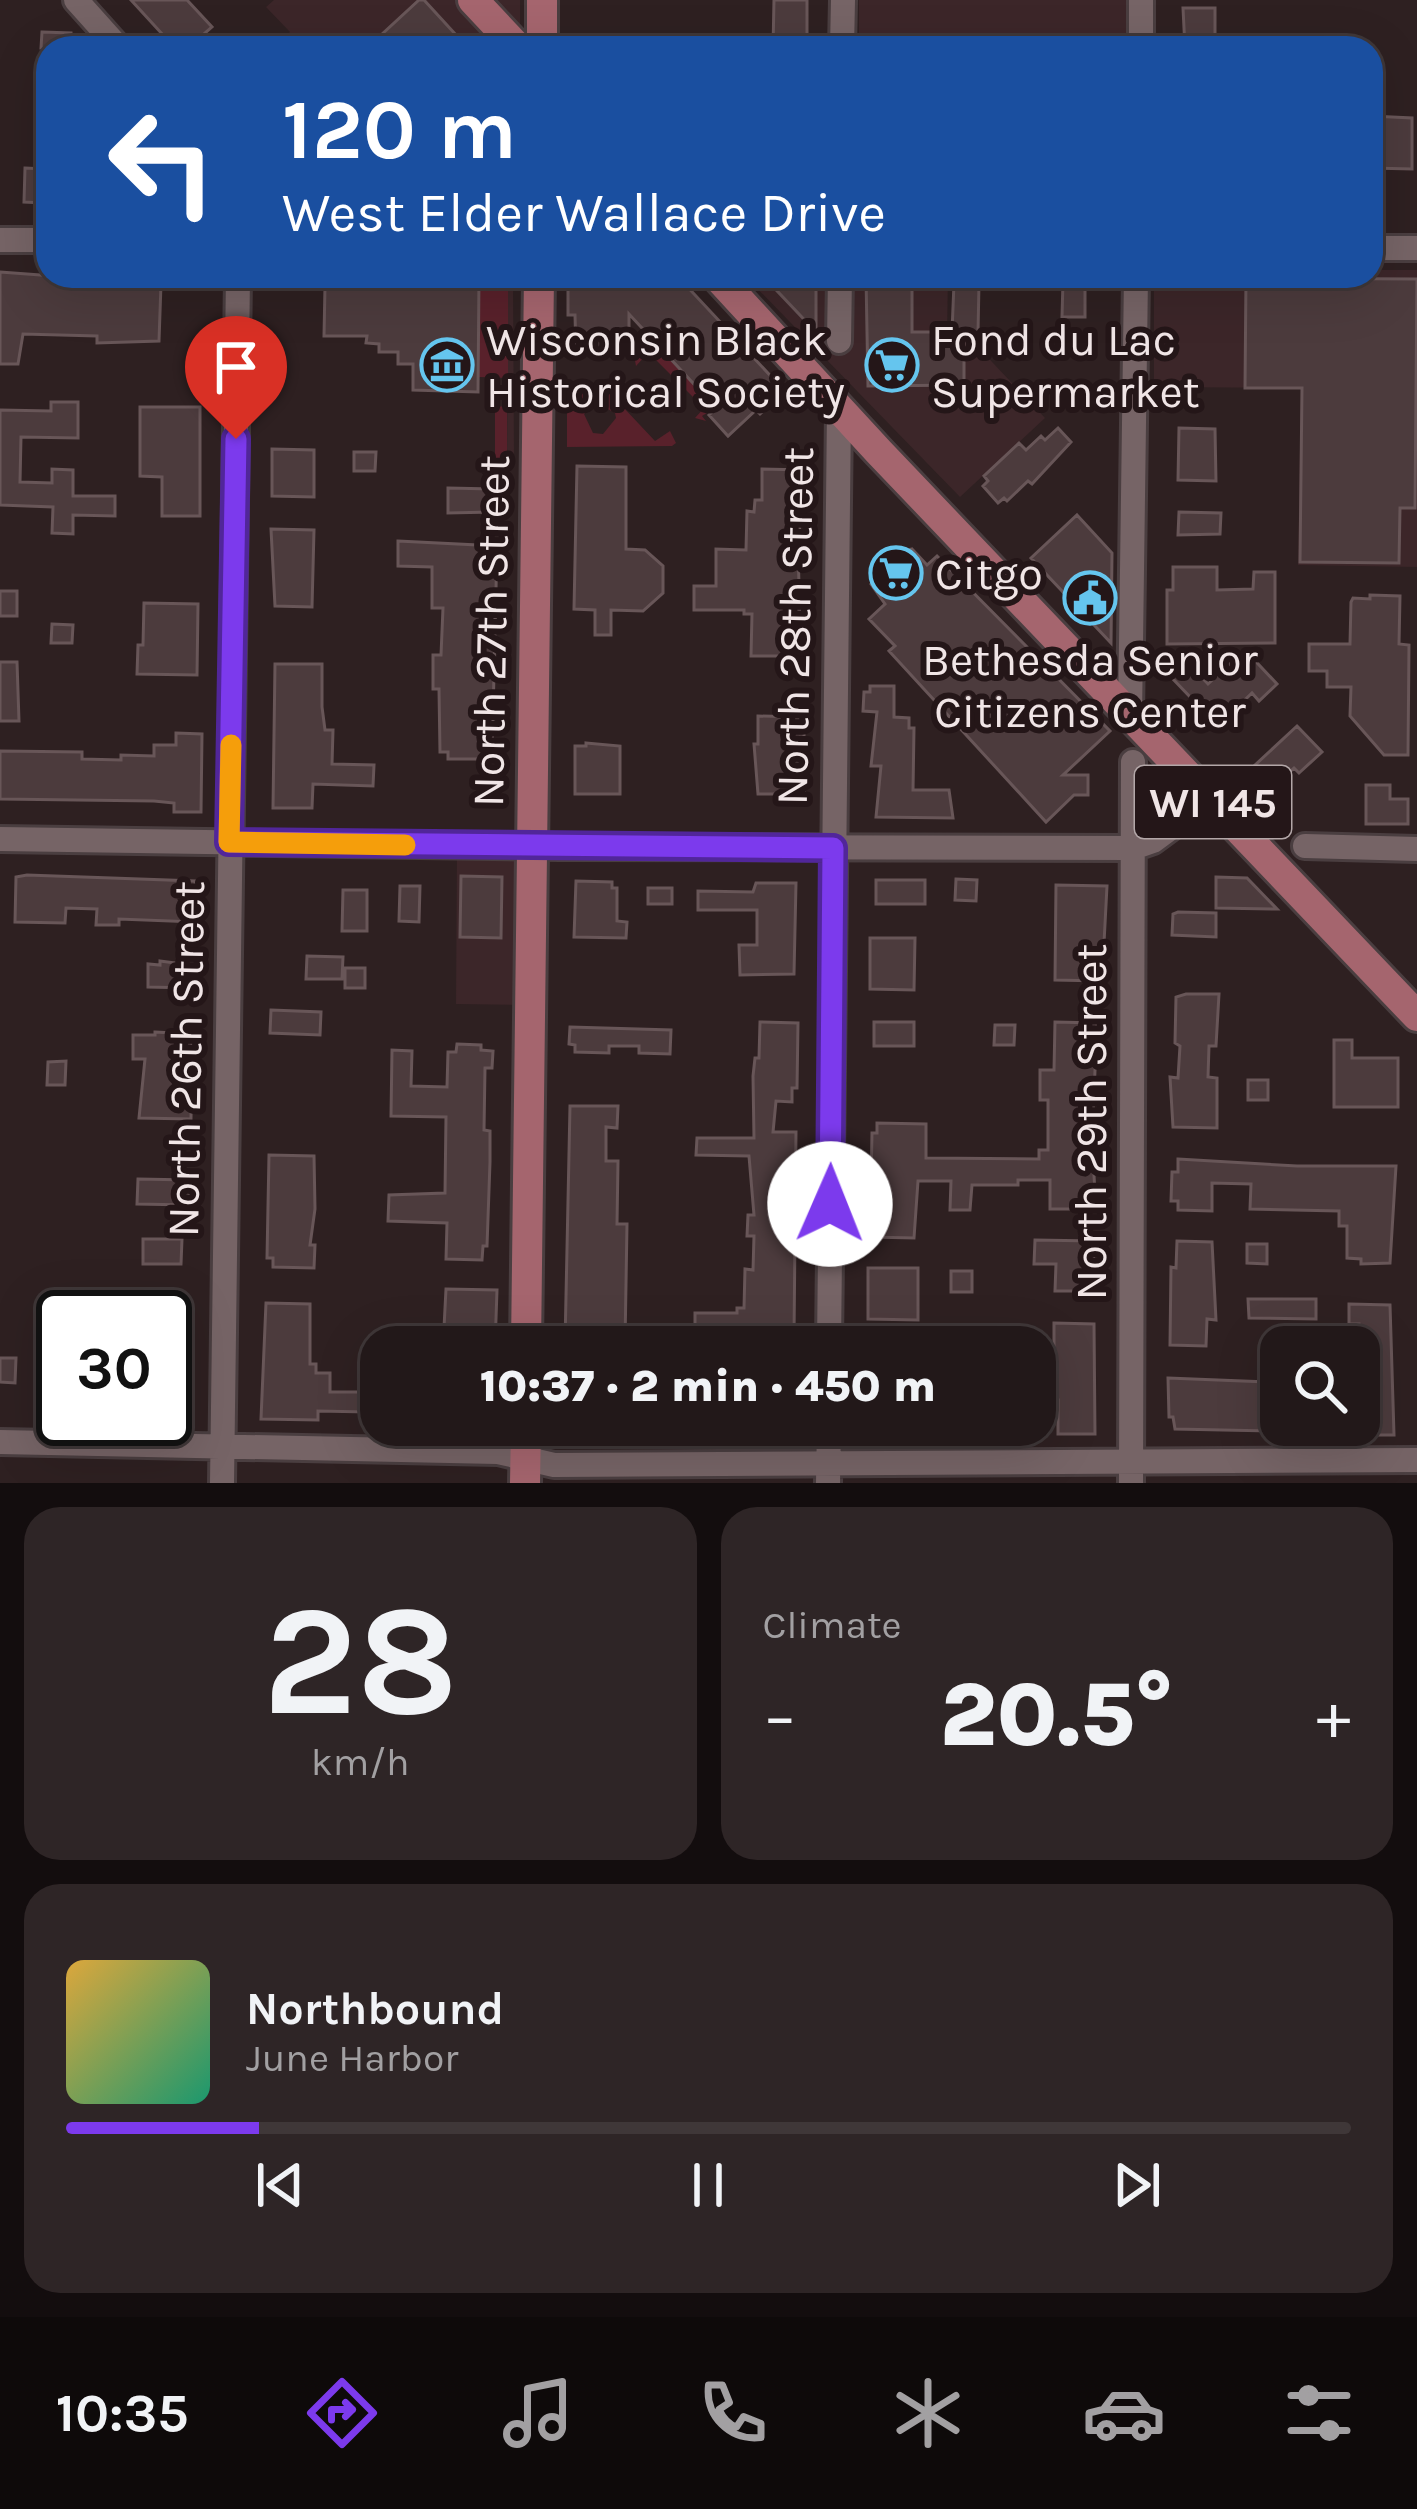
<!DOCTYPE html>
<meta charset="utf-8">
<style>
:root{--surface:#221819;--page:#2e2526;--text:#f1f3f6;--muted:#a2a0a2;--line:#3f3738;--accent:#7c3aed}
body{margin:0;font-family:Karla,sans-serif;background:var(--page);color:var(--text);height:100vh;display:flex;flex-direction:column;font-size:45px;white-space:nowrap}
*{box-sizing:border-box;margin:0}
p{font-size:39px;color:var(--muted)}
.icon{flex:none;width:66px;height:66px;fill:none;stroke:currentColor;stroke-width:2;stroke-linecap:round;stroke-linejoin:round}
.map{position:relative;height:1483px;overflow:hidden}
.details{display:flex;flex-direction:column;gap:24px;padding:24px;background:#130d0e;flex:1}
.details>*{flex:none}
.hud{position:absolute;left:36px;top:36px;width:1347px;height:252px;border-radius:36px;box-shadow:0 12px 48px #0002,0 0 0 3px var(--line);background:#1a4fa0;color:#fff;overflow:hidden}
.buttons{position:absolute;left:1260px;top:1326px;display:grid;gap:24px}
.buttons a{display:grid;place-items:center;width:120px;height:120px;border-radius:24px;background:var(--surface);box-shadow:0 12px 48px #0002,0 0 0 3px var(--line);font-size:60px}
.speed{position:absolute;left:36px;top:1290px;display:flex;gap:24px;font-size:60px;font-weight:700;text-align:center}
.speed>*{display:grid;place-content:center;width:156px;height:156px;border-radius:50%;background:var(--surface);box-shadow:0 12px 48px #0002,0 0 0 3px var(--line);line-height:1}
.speed .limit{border:6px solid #111;border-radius:18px;background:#fff;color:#111}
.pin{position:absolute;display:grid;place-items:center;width:102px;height:102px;color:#fff;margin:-123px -51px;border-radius:50% 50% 50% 0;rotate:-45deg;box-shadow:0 0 12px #0007}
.pin .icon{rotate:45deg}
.me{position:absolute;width:132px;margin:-66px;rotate:1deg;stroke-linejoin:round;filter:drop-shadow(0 0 9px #0008)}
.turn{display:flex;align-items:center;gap:42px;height:252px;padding:0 48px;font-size:54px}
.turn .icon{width:156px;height:156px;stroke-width:2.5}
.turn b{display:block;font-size:84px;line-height:102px}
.big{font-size:90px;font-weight:800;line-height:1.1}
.details .widget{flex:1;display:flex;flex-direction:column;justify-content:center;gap:18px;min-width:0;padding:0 42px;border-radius:36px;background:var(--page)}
.details .dial{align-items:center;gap:0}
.dial b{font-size:156px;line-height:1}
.song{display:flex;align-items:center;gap:36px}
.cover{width:144px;height:144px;border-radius:18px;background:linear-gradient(135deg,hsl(40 70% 55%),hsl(160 70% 35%))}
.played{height:12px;border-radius:6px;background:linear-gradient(90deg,var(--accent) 15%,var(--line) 15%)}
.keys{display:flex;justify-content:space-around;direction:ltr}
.heat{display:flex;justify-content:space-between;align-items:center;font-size:66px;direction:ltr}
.details .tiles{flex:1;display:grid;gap:24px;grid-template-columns:1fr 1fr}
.widget:last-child{grid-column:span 2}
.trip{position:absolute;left:360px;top:1326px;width:696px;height:120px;border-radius:36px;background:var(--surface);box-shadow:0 12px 48px #0002,0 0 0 3px var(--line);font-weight:800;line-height:120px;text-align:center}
.tab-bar{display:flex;height:192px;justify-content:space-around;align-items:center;background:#0e0a0a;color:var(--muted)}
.tab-bar .icon{width:84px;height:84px}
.tab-bar .selected{color:var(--accent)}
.tab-bar b{font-size:54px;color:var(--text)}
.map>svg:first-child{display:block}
.built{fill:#3c2629}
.green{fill:#59212b}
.building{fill:#4c3b3d;stroke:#685658;stroke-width:3}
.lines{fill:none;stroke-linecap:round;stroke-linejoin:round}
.minor-casing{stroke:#4a3e40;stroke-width:30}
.major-casing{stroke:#4a3e40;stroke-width:36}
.minor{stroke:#766466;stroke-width:24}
.major{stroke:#a5656e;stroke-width:30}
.route-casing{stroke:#51269a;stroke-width:30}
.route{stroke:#7c3aed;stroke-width:21}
.slow{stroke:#f59e0b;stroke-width:21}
.labels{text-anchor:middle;stroke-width:12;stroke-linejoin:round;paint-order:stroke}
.shield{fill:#241618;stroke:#b3a7a8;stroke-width:3}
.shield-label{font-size:42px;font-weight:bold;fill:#f0e5e6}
.poi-label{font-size:45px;fill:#f0e5e6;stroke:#241618;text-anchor:start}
.street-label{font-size:45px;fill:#f0e5e6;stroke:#241618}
</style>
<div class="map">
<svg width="1417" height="1483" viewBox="0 0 1417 1483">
<rect width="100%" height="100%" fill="#2e2021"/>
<path class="built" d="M274 0H520V48H274L290 32 266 7Z
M859 0H1129V48H859Z
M1371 270H1417V567L1298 565 1301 388 1154 387V281L1155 276H1371Z
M387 276H513L514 460H507L508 278Z
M753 276H948L947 335 976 336 977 346 1045 418 960 497 750 281Z
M457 846 532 847 531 1005 456 1004Z"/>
<path class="green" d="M479 277 508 278V378L479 377Z
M603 338H650L656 344 636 366 634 355H603Z
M661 345 675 364 718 406 702 416 706 421 695 418 704 408 652 356Z
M599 392V401L584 414 593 433 603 434 616 418 615 413 604 407 605 392H623V407L655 441 670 431 676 443 672 446 567 447V393Z
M507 406V460H495V407Z"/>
<path class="building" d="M131 0H187L212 27 188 48H175Z
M419 0H424L468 48H367Z
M774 0H807V48H773Z
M1183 8H1215V48H1185Z
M42 32 71 33V48H41Z
M1371 116 1412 118V169L1371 168Z
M25 168 44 169V203L24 202Z
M0 272 161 284 159 341 97 343V336L23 334 18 364H0Z
M351 276 433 281V277H479L478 392 413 390V364H398V352H379V344L366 343 367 336H324L325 286 351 287Z
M763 276H816V332Z
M866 277H912V332H964V385L868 386Z
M1246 278 1417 279 1415 508H1400L1399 563 1300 562 1302 388H1245Z
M681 280 780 386 768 395 774 401 760 414 756 410 728 436 709 415 716 408 629 314V342H603V352H576L575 315H568V281Z
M1063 281H1085V317H1062Z
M954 283H979L978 333 952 332Z
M51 402H78V438L21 437 20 482 52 483V469L73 470V496H115V516L73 515V534L52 533 53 507 0 505V410L51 411Z
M140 407H200V516H162V477L140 476Z
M1058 428 1071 442 1032 484 1028 481 1007 501 1004 498 998 503 983 486 988 481 984 476 1019 443 1026 450 1041 436 1045 440Z
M1179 428 1215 429 1216 481 1178 480Z
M272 449 314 450V497L272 496Z
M354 452H376L375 471H354Z
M577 466 626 467V549L645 550 663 566V593L643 611 611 610V635H595V610L574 609Z
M762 469 804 470 798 549 801 656H751L752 614H744V610H694V586H716V549L746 550 747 511 754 512 755 500H762Z
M448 488 492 489V512L448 513Z
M1179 512 1221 513 1220 534 1178 535Z
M1077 515 1112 553 1111 643 1031 558Z
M271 529 314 530 312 607 275 606Z
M398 541 497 546 492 759H448V752H440L439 689H433V655H441L443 608H432V567L398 566Z
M912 549 927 565 937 556 1110 731 1063 775H1088V795H1074L1046 822 889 651 895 646 869 619 885 604 871 584 891 560 886 556Z
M1173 567H1217V590L1253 589 1254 572H1275V643L1167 644V590H1173Z
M0 591H17V616H0Z
M1370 595 1400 596 1399 644 1409 645 1408 755H1384L1350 716 1351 687H1327V671H1309V644H1350L1351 602 1353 598 1370 599Z
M144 603 198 604 197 675 137 674 138 645H143Z
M52 624 73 625 72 643H51Z
M1245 650 1277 684 1259 701 1252 693 1218 726 1172 678 1188 663 1208 684Z
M0 662H17L19 721H0Z
M275 664H322V707L325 730H333L332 764 374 765 373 786 313 784 312 808H273Z
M870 686H894V717L909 718V728H914L913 790H949L953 818 876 817 881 766H871L877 712 863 711 864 692H870Z
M758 716 804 717V794H758L754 744H758Z
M1297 726 1322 752 1299 773 1294 768 1260 800 1240 779Z
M176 733 202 734 201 812H174V803L154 801 0 799V751L82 752V759L121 760V755L154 756V745H176Z
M586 743 620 746V794H575V746H586Z
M1366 785H1390V799H1408V824H1366Z
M27 875 195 881V922L119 919V925H96L97 909 66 908 65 923 15 922 16 877Z
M461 876 502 877 501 938 460 937Z
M1216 877 1247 878 1277 909 1216 908Z
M956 879 977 880 976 901 955 900Z
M876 880H925V904H876Z
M576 881 612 882V888H617V921L627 922 626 938 574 937Z
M756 883H796L794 974 740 975 739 945H757V910H698V891L753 892Z
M1056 885 1107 886 1102 981 1055 980Z
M400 886H420L419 922 399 921Z
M648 888H672V904H648Z
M343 890H367V931H342Z
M1178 912 1216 913V937L1172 935 1173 914Z
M870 938H915L914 990 870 989Z
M307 956 343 957 342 979H306Z
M160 961 191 965V988L148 987V964L160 965Z
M345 968H365V988H345Z
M1186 994H1219L1216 1046H1209L1208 1077 1217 1078V1128L1173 1127 1170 1077 1178 1078 1180 1046 1175 1043 1176 997Z
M271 1010 321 1012 320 1035 270 1033Z
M760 1022 798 1023 797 1088H792V1102L776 1101 773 1132H796L794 1337 695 1333V1313H737V1308H744L745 1269 753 1270 754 1236H747L748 1215H754L749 1156 696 1155 697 1138H754L753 1076 755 1058H759Z
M874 1022H914V1046H874Z
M1055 1022 1097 1023 1092 1142 1096 1209H1050V1180H1018V1185H972L970 1210H950L951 1181H918L914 1238 870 1237 872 1133H877V1123L926 1124V1158L1039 1159V1150H1048V1100H1040V1070H1054Z
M995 1025H1015L1014 1045H994Z
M570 1027 671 1030 670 1054 639 1053V1046H609V1053L575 1052V1045L569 1044Z
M155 1032 192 1034 191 1119 139 1118 145 1059H133V1035H155Z
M1334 1040H1352V1058H1398V1107H1334Z
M457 1044 481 1045V1050L493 1051 492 1068H485L484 1130 490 1131V1162L487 1246H483L482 1260 446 1259 447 1223 388 1221 389 1195 445 1193 446 1117 391 1116 392 1050 412 1051 411 1086 447 1087 448 1052H456Z
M66 1061 65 1085H47L48 1062Z
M1248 1080H1268V1100H1248Z
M570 1106H618L617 1128 606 1127V1161H618L617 1224H627L625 1344H565Z
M269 1155 314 1156 315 1209 310 1245H315L314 1268 273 1267V1258H267Z
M1178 1159 1297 1166H1396L1390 1263 1361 1264V1259L1347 1258V1226H1339V1211L1250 1209 1251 1184 1212 1183V1211L1178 1210V1201H1171L1172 1172H1178Z
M138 1179 189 1180V1205L137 1204Z
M143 1239H182L181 1264H143Z
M1035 1240 1093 1241 1095 1291H1055L1056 1264H1034Z
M1177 1241 1212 1242 1216 1320 1207 1319 1206 1346 1170 1345 1171 1267 1176 1268Z
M1247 1244H1267V1264L1247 1263Z
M868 1268H918V1320L868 1319Z
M951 1271H972V1292H951Z
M446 1289 497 1290 495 1347H443Z
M1248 1299H1316V1319L1249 1318Z
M165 1302 186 1303 188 1380H182L181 1413H165Z
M266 1303 310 1304V1364H316V1373H330V1392H367V1412L318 1411V1420L261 1419Z
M1349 1304 1390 1305 1394 1435H1359V1324H1349Z
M1054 1323 1094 1324 1095 1434H1058V1400H1047V1373H1041V1350H1054Z
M0 1358H16L15 1383 0 1382Z
M1168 1378 1267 1382 1270 1431 1175 1429 1173 1417H1169Z"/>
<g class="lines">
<g class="minor-casing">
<path id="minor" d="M76 0 119 48
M842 48 843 0
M1141 48V0
M0 240H48
M1371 248H1417
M839 341 840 276
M1130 717 1136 276
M0 839 560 847 1133 848 1153 841 1210 799
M1305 846 1417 849
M829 1347 839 409
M0 1442 498 1452 554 1465 1417 1460
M222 1483 238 276
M828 1483 829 1425
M1131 1483 1133 762"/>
</g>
<g class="major-casing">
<path id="major" d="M473 0 518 48
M542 48V0
M717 276 879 452 1417 1016
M526 1347 539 276
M525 1483 526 1425"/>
</g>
<use href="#minor" class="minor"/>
<use href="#major" class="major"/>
</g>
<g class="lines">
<g class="route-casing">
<path id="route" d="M236 439 229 842 833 848 830 1204"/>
</g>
<use href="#route" class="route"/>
<path class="slow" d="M231 745 229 842 405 845"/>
</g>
<defs>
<g id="museum-ring" transform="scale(2.7)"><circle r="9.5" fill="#241618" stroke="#65c5ee" stroke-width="1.5"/><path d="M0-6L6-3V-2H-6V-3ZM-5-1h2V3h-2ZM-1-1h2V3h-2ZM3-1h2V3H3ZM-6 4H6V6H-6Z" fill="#65c5ee"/></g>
<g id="supermarket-ring" transform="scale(2.7)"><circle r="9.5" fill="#241618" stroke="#65c5ee" stroke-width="1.5"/><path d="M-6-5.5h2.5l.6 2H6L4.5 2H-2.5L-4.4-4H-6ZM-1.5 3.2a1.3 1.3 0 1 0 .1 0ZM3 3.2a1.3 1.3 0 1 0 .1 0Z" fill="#65c5ee"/></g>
<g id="civic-ring" transform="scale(2.7)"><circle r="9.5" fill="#241618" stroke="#65c5ee" stroke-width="1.5"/><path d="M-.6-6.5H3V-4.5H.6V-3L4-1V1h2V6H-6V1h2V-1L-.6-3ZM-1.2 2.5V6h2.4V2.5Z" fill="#65c5ee"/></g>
</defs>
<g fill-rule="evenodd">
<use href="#museum-ring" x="447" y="365"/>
<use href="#supermarket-ring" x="892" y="365"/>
<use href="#supermarket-ring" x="896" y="573"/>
<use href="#civic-ring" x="1090" y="598"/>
</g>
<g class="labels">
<rect class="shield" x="1135" y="766" width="156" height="72" rx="9"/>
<g class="shield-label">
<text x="1213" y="817">WI 145</text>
</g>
<g class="poi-label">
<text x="486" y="355">Wisconsin Black<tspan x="486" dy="52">Historical Society</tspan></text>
<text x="931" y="355">Fond du Lac<tspan x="931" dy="52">Supermarket</tspan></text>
<text x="935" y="589">Citgo</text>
<text x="1090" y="675" text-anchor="middle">Bethesda Senior<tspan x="1090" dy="52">Citizens Center</tspan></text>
</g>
<g class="street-label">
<text transform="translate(794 626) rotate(-89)" y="16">North 28th Street</text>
<text transform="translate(490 631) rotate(-89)" y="16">North 27th Street</text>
<text transform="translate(185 1059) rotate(-89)" y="16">North 26th Street</text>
<text transform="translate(1090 1122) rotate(-90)" y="16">North 29th Street</text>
</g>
</g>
</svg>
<div class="buttons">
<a><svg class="icon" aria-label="search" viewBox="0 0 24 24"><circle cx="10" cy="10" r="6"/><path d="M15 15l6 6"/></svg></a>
</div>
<div class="speed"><div class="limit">30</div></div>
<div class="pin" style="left:236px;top:439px;background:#d93025"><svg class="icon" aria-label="arrive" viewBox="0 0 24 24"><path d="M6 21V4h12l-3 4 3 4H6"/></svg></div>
<svg class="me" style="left:830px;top:1204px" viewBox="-20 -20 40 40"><circle r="19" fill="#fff"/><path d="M0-13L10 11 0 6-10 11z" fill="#7c3aed"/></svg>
<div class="trip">10:37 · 2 min · 450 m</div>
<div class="hud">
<div class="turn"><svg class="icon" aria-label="left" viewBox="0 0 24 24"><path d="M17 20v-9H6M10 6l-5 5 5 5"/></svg><div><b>120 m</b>West Elder Wallace Drive</div></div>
</div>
</div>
<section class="details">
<div class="tiles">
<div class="widget dial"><b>28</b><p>km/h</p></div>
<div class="widget"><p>Climate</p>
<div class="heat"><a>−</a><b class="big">20.5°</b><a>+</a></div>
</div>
<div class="widget">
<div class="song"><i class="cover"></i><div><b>Northbound</b><p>June Harbor</p></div></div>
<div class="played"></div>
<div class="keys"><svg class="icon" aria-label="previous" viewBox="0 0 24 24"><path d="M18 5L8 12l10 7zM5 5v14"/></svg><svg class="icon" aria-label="pause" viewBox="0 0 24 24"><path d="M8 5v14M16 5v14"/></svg><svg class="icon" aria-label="next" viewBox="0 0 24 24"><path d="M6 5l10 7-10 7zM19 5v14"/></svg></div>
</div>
</div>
</section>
<nav class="tab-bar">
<b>10:35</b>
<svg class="icon selected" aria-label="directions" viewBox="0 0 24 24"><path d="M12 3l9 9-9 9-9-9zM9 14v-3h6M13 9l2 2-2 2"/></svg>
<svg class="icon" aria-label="music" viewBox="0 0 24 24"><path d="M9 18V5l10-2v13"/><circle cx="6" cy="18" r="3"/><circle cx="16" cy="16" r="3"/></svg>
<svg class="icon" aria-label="phone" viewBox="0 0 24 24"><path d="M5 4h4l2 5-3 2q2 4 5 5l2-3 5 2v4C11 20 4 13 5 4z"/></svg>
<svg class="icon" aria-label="climate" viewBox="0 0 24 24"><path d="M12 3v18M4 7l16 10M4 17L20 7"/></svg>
<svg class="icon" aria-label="car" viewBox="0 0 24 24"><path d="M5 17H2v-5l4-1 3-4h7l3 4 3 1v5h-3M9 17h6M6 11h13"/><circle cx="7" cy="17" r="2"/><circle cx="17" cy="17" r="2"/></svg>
<svg class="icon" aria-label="filters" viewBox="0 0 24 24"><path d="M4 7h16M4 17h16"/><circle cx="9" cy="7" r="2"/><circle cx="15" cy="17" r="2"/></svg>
</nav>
